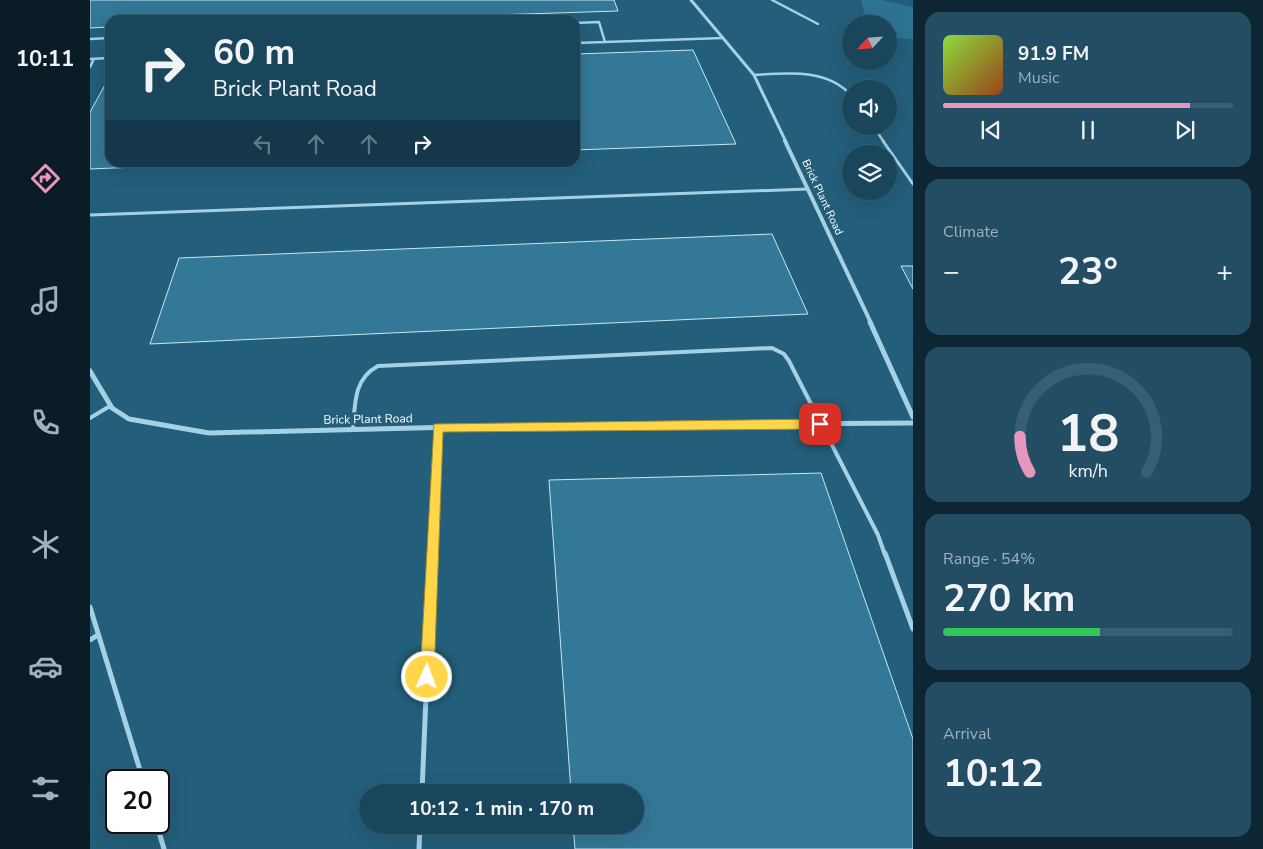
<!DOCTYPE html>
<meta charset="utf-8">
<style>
:root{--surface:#1a465c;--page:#234d62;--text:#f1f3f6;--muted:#9fb1bb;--line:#385e72;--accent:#e797bd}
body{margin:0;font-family:"Nunito Sans",sans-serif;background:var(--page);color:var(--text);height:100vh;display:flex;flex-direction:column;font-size:19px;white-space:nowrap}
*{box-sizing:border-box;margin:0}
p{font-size:16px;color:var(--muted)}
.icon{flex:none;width:28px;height:28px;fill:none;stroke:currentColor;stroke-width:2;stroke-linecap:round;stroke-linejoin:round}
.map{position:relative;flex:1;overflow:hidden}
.panel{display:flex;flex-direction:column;gap:12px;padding:12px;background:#0e2633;width:350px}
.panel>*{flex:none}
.guide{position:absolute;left:15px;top:15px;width:475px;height:152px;border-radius:15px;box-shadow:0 5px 20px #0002,0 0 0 1px var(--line);background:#1a465c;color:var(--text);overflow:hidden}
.needle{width:32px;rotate:244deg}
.controls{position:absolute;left:752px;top:15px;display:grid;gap:10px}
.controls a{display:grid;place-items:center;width:55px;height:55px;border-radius:50%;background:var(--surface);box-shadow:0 5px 20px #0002,0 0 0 1px var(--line);font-size:25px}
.speed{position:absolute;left:15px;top:769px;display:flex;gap:10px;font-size:25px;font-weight:700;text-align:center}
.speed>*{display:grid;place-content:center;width:65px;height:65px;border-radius:50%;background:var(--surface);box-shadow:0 5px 20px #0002,0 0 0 1px var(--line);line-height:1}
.speed .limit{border:2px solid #111;border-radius:8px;background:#fff;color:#111}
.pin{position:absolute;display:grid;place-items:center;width:42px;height:42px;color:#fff;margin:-21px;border-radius:10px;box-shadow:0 2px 8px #0006}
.me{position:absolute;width:55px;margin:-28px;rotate:2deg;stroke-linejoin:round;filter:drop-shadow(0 0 4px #0008)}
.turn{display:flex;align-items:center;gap:18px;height:105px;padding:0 25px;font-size:22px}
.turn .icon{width:65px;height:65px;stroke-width:2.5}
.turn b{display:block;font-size:35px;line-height:42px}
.lanes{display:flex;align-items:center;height:48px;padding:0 25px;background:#0003;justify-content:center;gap:25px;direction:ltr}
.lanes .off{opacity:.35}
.big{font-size:38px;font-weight:700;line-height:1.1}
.panel .card{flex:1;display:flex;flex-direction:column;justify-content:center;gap:8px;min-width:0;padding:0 18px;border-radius:15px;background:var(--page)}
.panel .dial{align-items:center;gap:0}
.dial svg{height:130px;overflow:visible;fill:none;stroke:var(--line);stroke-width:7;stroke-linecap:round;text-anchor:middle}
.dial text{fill:var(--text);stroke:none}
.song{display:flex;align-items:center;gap:15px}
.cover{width:60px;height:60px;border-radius:8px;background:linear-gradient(135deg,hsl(90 70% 55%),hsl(20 70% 35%))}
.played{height:5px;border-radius:2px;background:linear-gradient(90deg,var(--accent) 85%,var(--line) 85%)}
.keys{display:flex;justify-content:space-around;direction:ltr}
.heat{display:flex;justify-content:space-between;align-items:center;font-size:28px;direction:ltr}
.charge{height:8px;border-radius:4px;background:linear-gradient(90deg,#34c759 54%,var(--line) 0)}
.trip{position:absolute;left:269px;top:784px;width:285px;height:50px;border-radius:25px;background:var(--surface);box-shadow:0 5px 20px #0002,0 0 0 1px var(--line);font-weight:700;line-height:50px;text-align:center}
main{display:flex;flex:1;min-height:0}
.tabs{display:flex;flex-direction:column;width:90px;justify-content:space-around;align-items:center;background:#0a1c25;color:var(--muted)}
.tabs .icon{width:35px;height:35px}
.tabs .current{color:var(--accent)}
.tabs b{font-size:22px;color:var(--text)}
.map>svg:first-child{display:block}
.green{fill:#2d7392}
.building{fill:#337897;stroke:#c8e7f4}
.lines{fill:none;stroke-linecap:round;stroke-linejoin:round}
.lane-far3{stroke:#a5d1e5;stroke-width:2.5}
.lane-far2{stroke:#a5d1e5;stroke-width:3}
.lane-far1{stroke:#a5d1e5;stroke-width:4}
.lane{stroke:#a5d1e5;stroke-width:5}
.street-far2{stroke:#a5d1e5;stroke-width:3}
.street-far1{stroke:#a5d1e5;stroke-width:4}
.street{stroke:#a5d1e5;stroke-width:5}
.route{fill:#ffd54a;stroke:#a68a30}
.labels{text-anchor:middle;stroke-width:5;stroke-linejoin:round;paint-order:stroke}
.far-street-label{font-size:11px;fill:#fff;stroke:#235e7a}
.street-label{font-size:12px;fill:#fff;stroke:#235e7a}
</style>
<main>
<nav class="tabs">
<b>10:11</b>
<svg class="icon current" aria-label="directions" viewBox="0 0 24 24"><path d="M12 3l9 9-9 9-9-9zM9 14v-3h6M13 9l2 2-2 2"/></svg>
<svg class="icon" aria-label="music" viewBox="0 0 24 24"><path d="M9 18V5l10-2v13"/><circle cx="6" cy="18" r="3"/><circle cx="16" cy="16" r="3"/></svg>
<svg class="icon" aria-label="phone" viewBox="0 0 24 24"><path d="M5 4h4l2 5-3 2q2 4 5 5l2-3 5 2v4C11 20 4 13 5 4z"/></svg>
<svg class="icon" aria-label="climate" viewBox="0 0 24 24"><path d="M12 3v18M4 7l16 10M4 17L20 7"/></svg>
<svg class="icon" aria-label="car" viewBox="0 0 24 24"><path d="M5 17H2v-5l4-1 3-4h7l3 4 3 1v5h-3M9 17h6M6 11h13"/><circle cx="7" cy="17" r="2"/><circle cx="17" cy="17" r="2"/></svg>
<svg class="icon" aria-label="filters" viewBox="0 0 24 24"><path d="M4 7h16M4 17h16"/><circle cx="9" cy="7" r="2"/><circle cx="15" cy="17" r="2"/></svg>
</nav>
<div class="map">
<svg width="823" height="849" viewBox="0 0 823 849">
<rect width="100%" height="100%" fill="#235e7a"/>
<path class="green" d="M771 0H791L823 7V39L799 38V24H777Z"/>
<path class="building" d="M0 0H524L528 11 246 20H20V27L0 28Z
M603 50 646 144 485 150V54Z
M20 76V162H165L0 169V112Z
M682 234 718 314 60 344 89 258Z
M811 266H823V289Z
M731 473 823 739V849H485L483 825H545V792H481L459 480Z"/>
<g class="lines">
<path class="lane-far3" d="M682 0 728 24
M485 23 509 22 515 42 485 43
M0 39 20 38
M515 42 633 38
M0 59 20 58
M0 67 4 59
M664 75C698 73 736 68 761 95
M783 126 794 142"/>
<path class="lane-far2" d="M793 141 823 184
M0 215 718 189"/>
<path class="lane-far1" d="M0 418 20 406
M263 430C265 405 263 379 288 366L682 348 694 354 699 361 788 535 795 555
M342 555 348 427"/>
<path class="lane" d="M795 553 823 629
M0 607 53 780
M0 640 8 635
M332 792 342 553
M66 822 74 849
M329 849 330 825"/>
<path class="street-far2" d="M601 0 664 75 696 142"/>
<path class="street-far1" d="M695 141 781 323"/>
<path class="street" d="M780 322 823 417
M0 371 22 408 39 419 119 433 406 426 823 423"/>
</g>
<path class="route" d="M730 419 734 420 736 424 734 427 730 429 353 432 344 677 342 682 337 684 332 682 330 677 344 424Z"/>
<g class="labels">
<g class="far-street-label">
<text transform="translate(733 197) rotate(65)" y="4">Brick Plant Road</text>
</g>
<g class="street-label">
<text transform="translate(278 419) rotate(-1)" y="4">Brick Plant Road</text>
</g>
</g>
</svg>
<div class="controls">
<a><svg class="needle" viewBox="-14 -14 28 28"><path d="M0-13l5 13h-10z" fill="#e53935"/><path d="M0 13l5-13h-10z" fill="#9fb1bb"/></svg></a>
<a><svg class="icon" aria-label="sound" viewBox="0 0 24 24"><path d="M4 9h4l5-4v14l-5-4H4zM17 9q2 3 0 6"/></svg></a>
<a><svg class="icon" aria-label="layers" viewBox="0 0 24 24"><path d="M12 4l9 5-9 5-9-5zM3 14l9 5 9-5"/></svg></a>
</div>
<div class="speed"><div class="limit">20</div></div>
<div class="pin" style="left:730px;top:424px;background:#d93025"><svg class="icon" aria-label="arrive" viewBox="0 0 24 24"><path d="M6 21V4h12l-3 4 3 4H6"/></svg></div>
<svg class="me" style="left:337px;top:677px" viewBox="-20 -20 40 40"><circle r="17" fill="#ffd54a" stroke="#fff" stroke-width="3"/><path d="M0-11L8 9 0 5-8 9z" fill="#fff"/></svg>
<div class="trip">10:12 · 1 min · 170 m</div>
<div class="guide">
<div class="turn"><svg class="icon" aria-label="right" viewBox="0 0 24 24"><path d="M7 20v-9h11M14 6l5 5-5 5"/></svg><div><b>60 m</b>Brick Plant Road</div></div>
<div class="lanes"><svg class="icon off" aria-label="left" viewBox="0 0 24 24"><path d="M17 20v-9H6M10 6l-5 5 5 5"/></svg><svg class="icon off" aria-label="ahead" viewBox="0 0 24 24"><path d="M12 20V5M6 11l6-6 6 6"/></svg><svg class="icon off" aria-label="ahead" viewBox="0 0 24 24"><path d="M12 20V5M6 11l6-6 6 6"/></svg><svg class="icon" aria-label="right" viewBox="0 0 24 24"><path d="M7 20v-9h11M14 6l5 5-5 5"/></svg></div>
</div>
</div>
<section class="panel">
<div class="card">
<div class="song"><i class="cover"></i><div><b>91.9 FM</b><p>Music</p></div></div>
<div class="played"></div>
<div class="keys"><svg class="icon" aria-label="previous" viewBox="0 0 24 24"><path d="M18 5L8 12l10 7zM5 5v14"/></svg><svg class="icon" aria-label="pause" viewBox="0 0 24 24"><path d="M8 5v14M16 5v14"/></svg><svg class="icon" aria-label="next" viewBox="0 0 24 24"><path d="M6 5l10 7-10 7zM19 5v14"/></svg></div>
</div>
<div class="card"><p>Climate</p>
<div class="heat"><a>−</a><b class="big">23°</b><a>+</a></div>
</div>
<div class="card dial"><svg viewBox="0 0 100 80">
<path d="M14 69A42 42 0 1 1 86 69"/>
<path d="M14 69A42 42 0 0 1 8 47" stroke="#e797bd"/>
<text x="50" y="56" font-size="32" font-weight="700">18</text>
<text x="50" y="72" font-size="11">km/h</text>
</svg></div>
<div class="card"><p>Range · 54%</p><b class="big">270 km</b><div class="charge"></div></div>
<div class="card"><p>Arrival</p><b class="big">10:12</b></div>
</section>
</main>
